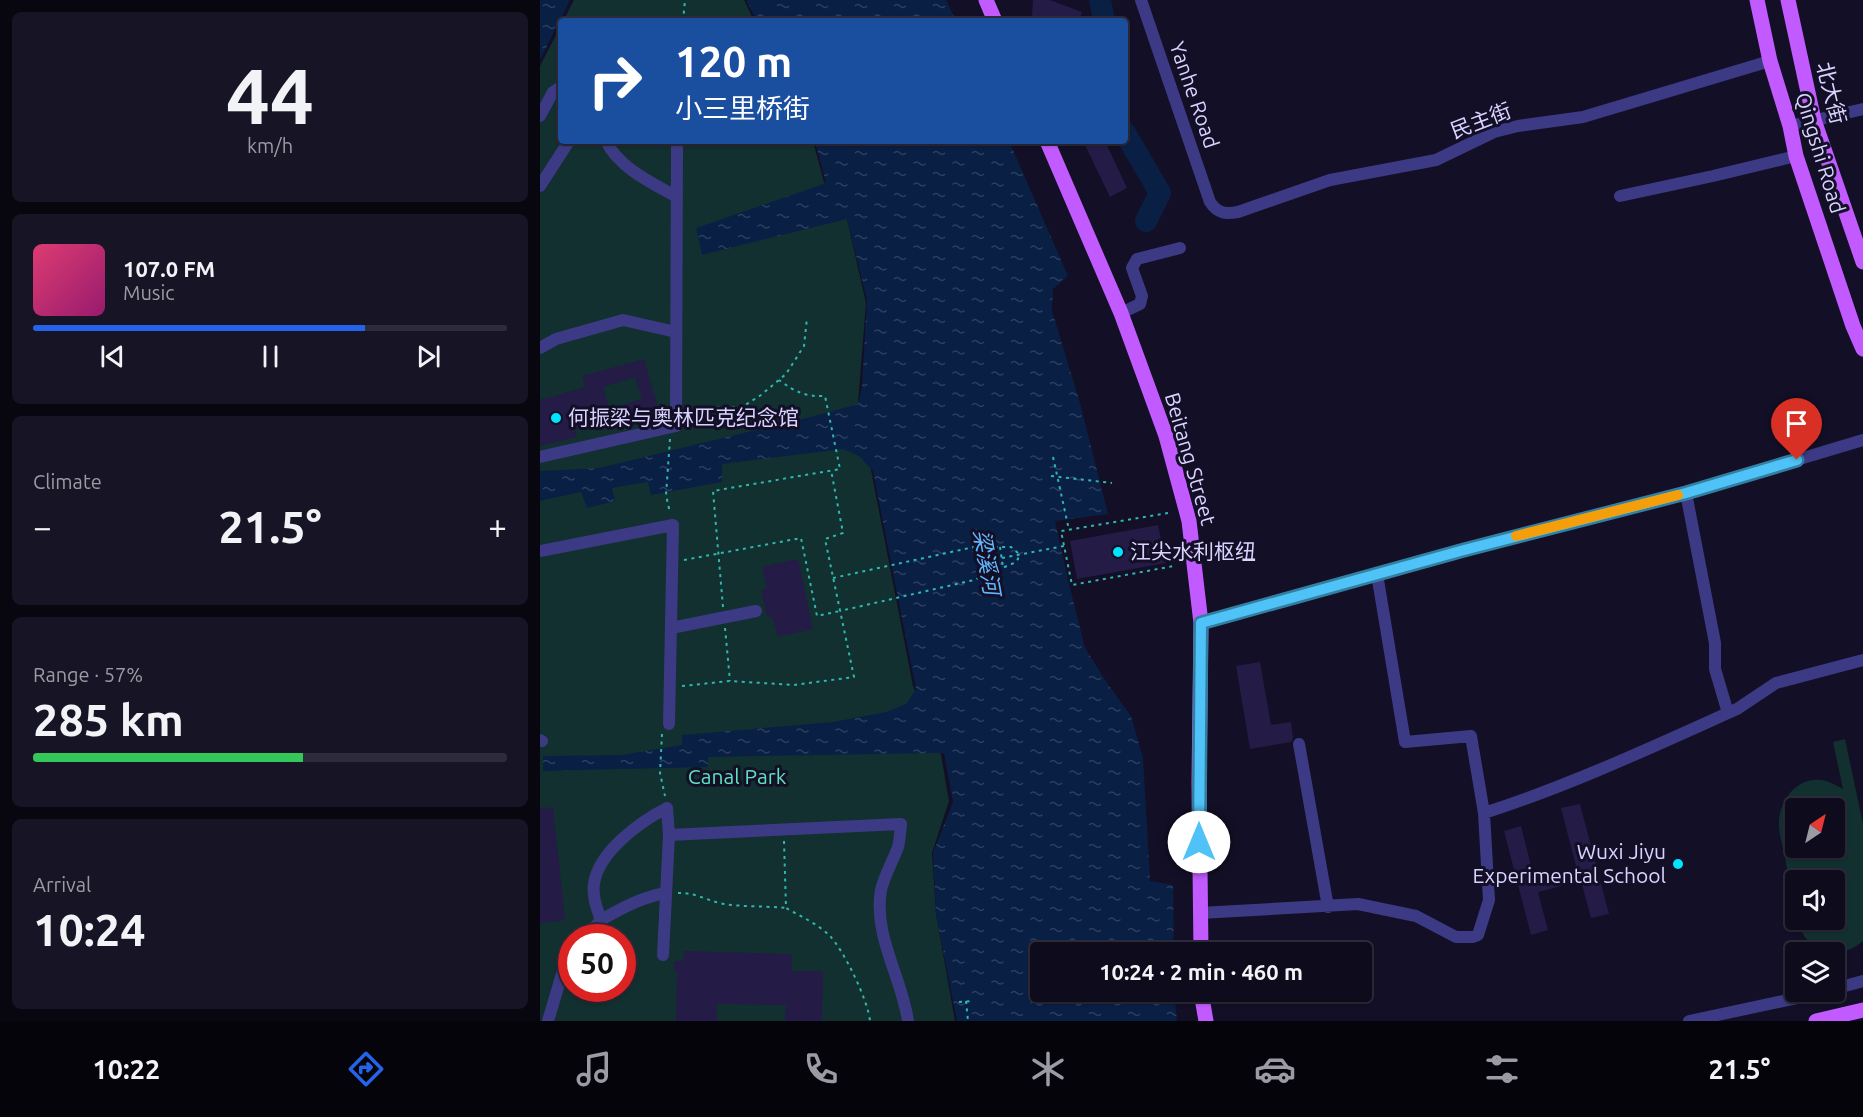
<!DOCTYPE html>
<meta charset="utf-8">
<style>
:root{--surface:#0e0b1c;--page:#171425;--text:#f1f3f6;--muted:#9b9ba3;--line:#2e2b3b;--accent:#2563eb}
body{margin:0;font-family:Ubuntu,"Noto Sans SC",sans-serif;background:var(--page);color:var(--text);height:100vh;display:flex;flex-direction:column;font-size:22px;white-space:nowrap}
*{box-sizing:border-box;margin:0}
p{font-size:20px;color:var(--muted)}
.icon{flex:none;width:33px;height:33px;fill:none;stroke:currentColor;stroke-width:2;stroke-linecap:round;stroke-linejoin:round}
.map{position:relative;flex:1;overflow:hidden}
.panel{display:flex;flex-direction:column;gap:12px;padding:12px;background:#08060f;width:540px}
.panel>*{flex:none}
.banner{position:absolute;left:18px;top:18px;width:570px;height:126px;border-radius:6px;box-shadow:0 2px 4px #0004,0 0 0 2px var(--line);background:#1a4fa0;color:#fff;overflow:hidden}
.needle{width:39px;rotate:35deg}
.buttons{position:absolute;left:1245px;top:798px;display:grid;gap:12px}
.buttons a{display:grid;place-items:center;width:60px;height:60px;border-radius:6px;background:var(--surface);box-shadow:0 2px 4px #0004,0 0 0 2px var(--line);font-size:30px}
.speed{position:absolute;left:18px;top:924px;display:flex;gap:12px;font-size:30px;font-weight:700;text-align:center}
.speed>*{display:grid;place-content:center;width:78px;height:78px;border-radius:50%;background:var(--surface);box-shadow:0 2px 4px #0004,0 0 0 2px var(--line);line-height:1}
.speed .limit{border:9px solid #d22;background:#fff;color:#111}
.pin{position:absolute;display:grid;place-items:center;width:51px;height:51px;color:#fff;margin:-62px -26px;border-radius:50% 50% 50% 0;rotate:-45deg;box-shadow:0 0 6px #0007}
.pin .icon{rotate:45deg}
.me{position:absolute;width:66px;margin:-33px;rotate:0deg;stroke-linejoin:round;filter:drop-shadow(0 0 4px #0008)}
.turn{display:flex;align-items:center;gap:21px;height:126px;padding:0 18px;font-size:27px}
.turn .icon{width:78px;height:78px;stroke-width:2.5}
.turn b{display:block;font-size:42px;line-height:51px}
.big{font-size:45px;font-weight:700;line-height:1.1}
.panel .tile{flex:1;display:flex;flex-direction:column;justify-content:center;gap:9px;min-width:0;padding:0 21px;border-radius:9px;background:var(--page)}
.panel .dial{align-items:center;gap:0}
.dial b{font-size:78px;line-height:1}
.song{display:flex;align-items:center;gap:18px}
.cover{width:72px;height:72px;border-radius:9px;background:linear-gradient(135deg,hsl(340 70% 55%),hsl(320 70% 35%))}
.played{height:6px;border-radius:3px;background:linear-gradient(90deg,var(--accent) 70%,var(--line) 70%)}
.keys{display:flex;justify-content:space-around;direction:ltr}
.heat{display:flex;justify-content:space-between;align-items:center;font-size:33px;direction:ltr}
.charge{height:9px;border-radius:4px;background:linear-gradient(90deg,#34c759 57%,var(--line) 0)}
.trip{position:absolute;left:490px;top:942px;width:342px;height:60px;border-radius:6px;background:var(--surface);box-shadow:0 2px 4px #0004,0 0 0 2px var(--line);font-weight:700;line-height:60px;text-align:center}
.tabs{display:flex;height:96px;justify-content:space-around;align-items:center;background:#06040b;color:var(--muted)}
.tabs .icon{width:42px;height:42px}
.tabs .on{color:var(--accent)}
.tabs b{font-size:27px;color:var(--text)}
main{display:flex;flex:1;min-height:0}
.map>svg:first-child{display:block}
.green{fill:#12302f;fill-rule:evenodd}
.water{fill:url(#water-ripples)}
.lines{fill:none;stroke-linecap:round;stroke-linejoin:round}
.river{stroke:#0a1f44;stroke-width:22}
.building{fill:#241b47;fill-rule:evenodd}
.path{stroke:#2fb8b0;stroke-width:2;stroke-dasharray:3 4.5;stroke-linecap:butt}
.minor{stroke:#3d3a85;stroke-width:12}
.major{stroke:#c25bff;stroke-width:15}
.path-bridge{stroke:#2fb8b0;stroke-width:2;stroke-dasharray:3 4.5;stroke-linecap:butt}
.route-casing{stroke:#337fa1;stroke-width:15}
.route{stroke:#4fc3f7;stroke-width:10}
.slow{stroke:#f59e0b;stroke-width:10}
.poi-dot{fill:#00e5ff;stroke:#130f26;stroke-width:2}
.labels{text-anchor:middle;stroke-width:6;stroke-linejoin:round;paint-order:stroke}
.street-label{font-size:21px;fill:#d9d4ff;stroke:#130f26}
.poi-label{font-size:21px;fill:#d9d4ff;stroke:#130f26;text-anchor:start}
.park-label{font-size:21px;fill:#5fe0c0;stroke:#130f26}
.water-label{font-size:22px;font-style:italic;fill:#62b6ff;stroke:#130f26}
</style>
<main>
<section class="panel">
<div class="tile dial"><b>44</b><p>km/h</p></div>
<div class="tile">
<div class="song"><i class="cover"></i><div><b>107.0 FM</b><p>Music</p></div></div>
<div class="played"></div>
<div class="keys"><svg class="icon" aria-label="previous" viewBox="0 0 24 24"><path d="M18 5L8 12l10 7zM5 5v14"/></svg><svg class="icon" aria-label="pause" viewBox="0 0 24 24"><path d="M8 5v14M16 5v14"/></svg><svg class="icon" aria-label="next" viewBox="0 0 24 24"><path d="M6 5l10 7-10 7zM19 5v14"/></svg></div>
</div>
<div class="tile"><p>Climate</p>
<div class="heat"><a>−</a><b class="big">21.5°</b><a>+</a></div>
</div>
<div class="tile"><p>Range · 57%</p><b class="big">285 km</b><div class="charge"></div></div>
<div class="tile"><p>Arrival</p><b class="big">10:24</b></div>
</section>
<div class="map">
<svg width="1323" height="1021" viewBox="0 0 1323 1021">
<defs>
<pattern id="water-ripples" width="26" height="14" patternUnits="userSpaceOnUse" patternTransform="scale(1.5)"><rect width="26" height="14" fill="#0a1f44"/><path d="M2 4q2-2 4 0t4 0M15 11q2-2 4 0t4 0" fill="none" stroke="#2d3f60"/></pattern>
</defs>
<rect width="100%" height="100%" fill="#130f26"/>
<path class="green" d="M34 0H204L214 21H23Z
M21 25V141H273L284 182 307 219 326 303 318 403 373 686 401 755 409 801 392 853 396 914 415 1021H0V66ZM32 938H82V988H32Z
M1305 739 1323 824V941C1309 954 1286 957 1271 944 1264 938 1260 928 1257 920H1294V880H1256L1255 913C1252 893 1248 873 1244 853 1242 844 1239 834 1239 825 1238 802 1256 777 1281 780 1289 781 1296 785 1303 789L1293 742ZM1256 808H1294V848H1256Z"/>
<path class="water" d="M0 0H30L0 60Z
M206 0H406L416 21H217Z
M275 141H469L528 276 513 289 512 311 540 403 568 514 515 521 527 576 545 648 567 683 591 716 603 758 610 881 633 885 634 952H501V992H634L637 1021H417L396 915 393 853 413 802 404 753 168 757V767L3 771V756L81 755 142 745V735L293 722 346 712 366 704 376 689 333 471 319 456 303 449 182 464V482L111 495 108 482 72 488 75 501 47 508 41 492 0 501V471L59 468 270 417 318 404 322 388 327 300 307 219 162 255 156 228 286 183Z"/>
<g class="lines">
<path class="river" d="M560 0 564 21
M585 133 620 193 606 221"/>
</g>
<path class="building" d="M493 0H510L542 12 539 21H505L492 16Z
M543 141H565L587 188 570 197Z
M104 359 118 407 35 430 37 437 0 446V400L45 387 42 376ZM95 377 102 399 69 409 63 387Z
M618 525 626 563 537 579 530 541Z
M258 559 273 629 238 637 232 617H227L221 590 227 588 222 567Z
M720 662 731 725 751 722 753 738 751 742 710 749 696 666Z
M1040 804 1069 914 1051 918 1041 881 998 892 1008 930 991 935 964 831 981 826 995 881 1037 870 1021 808Z
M13 807 25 920 0 923V809Z
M144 951 252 954 251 971H283L282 1021H245L246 1005 177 1004V1021H136L137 972H134V961H143Z"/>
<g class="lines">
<path class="path" d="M143 21 145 0
M147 408 202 407 221 395 246 374 264 346 267 318
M130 439 126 495 130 513
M513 457 529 530
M511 476 572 483
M628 513 521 531 532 585 634 566
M460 547 463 568
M462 558 524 546
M144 560 261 538 277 616 300 611
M183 607 173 491 300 469 285 396C266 397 255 392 239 380
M185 628 190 681
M142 686 190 681 254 685 314 677 285 539 303 533 291 470
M122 734 120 773 125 796
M244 841 246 908C260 916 278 924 290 936 304 951 328 1000 330 1021
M138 893C154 892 168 901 184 904 204 907 226 906 246 908
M426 1001 428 1021
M419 1002 434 1001"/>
<path class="minor" d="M601 0 670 202C678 214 686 214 698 212L790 180 896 160 954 132 978 126 1043 117 1230 61
M0 116 13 92 21 87
M1250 126 1323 109
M66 141C79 168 112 183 137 197
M0 186 29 141
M1080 196 1173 176 1256 156
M581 313 600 304 602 296 592 268 597 259 640 248
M0 348 16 339 83 320 136 332
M0 457 136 426 137 145
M1146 493 1175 643V669L1188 713
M0 551 133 525 129 724
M837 574 865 742 931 736 944 813C1028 786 1108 749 1188 713L1197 709 1236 683 1323 660
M661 623 924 550 1146 493 1323 440
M131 628 216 611
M0 740 2 741
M759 744 788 907
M660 913 818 904 876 916 916 937H933L938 935 949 900 944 813
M61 920C82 908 102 897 126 893
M45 938 61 920C57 909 52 896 54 884 58 852 101 821 127 808L129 835 361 824C360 832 360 840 358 847 353 861 344 876 341 890 333 935 362 978 368 1021
M123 955 129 835
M1294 989 1323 981
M8 1021 22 974 32 956
M1149 1021 1286 992"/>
<path class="major" d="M446 0 455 21
M1217 0 1230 61 1250 126 1256 156 1313 326 1323 349
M1248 0 1274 120 1323 262
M507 141 581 313 626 436 649 521 661 623 659 782 661 952
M661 992 666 1021
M1276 1021 1323 1010"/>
<path class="path-bridge" d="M293 578 434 547H471L478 553V559L474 563 434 580 300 611"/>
</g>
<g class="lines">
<g class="route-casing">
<path id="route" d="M659 842 661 623 924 550 1146 493 1257 460"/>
</g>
<use href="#route" class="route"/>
<path class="slow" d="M976 536 1138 495"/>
</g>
<g class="poi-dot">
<circle cx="16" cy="418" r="6"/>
<circle cx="578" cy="552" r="6"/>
<circle cx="1138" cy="864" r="6"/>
</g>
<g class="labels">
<g class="street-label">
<text transform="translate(1291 93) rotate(76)" y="7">北大街</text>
<text transform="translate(654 95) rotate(71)" y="7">Yanhe Road</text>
<text transform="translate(941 121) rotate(-21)" y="7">民主街</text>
<text transform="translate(1280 153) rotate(73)" y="7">Qingshi Road</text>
<text transform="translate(650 459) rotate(74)" y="7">Beitang Street</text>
</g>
<g class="poi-label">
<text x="28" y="425">何振梁与奥林匹克纪念馆</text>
<text x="590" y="559">江尖水利枢纽</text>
<text x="1126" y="859" text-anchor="end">Wuxi Jiyu<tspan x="1126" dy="24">Experimental School</tspan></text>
</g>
<g class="park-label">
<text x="197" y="784">Canal Park</text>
</g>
<g class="water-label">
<text transform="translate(447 562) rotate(80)" y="8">梁溪河</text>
</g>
</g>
</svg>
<div class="buttons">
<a><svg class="needle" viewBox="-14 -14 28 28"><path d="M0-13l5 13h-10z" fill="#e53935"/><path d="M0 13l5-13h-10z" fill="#9b9ba3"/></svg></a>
<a><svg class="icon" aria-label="sound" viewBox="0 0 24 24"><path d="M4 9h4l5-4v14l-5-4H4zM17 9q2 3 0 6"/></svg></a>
<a><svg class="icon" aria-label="layers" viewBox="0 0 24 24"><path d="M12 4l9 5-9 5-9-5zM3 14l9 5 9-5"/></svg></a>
</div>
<div class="speed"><div class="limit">50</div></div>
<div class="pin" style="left:1257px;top:460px;background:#d93025"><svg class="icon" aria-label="arrive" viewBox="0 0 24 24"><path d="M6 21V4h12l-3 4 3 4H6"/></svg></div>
<svg class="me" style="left:659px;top:842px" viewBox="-20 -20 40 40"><circle r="19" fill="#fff"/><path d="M0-13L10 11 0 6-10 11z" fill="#4fc3f7"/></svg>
<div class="trip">10:24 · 2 min · 460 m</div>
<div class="banner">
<div class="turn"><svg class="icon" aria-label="right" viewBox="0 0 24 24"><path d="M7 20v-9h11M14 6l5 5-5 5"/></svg><div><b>120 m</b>小三里桥街</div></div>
</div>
</div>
</main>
<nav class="tabs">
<b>10:22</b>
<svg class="icon on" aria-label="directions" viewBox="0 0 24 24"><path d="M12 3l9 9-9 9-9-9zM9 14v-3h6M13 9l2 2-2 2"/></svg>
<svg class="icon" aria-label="music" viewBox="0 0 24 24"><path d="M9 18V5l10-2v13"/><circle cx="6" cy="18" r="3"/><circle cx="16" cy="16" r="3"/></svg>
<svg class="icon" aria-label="phone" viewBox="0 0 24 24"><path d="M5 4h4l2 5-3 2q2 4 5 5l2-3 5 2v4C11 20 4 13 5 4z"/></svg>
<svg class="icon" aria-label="climate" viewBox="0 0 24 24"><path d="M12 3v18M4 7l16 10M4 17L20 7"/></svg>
<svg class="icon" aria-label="car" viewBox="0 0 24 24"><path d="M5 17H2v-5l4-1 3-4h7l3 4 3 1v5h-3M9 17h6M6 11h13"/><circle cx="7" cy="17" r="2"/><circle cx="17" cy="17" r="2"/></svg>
<svg class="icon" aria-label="filters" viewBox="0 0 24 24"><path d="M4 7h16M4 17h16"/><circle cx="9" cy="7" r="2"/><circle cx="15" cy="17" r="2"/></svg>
<b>21.5°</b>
</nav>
